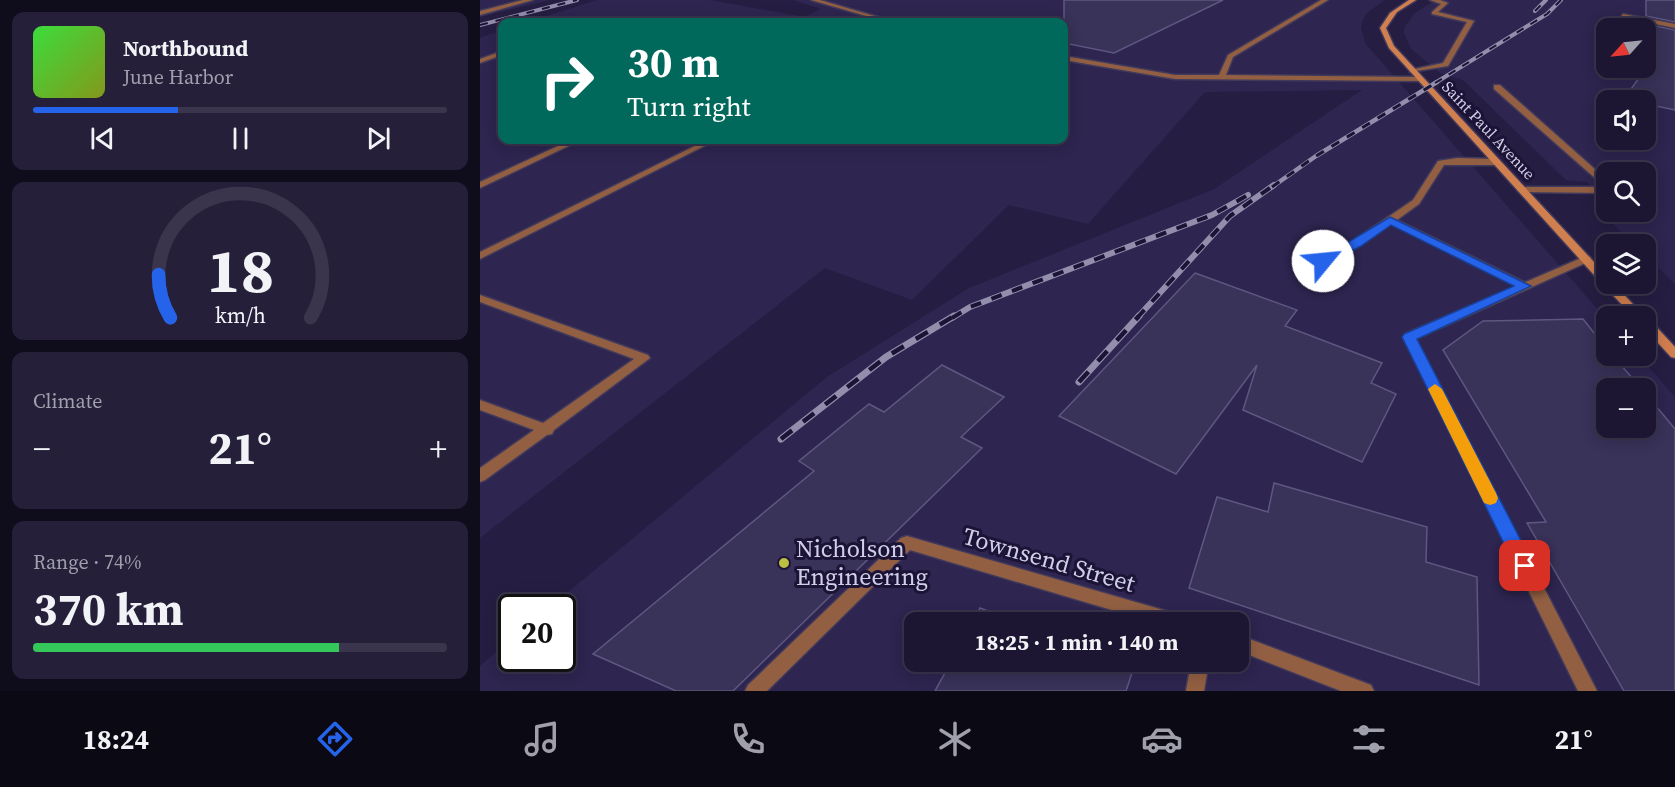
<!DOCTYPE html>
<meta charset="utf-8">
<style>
:root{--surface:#1c1632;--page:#251f3a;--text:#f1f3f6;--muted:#a09fac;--line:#3a354d;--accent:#2563eb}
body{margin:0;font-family:"Source Serif 4",serif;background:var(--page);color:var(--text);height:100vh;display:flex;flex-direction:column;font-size:22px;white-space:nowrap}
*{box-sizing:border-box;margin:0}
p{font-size:20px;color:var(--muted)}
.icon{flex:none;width:33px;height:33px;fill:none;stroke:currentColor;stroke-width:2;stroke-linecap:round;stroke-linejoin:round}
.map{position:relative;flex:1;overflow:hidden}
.panel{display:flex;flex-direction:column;gap:12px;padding:12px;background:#0f0c1c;width:480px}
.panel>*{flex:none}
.guide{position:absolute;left:18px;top:18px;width:570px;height:126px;border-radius:12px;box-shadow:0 3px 15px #0003,0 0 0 2px var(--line);background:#00695c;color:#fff;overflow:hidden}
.needle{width:39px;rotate:243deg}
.controls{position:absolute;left:1116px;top:18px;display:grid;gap:12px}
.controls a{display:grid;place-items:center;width:60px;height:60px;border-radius:12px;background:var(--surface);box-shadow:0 3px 15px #0003,0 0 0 2px var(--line);font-size:30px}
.speed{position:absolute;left:18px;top:594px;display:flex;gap:12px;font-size:30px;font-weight:700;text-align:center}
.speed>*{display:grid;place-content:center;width:78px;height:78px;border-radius:50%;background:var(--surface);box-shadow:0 3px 15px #0003,0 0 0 2px var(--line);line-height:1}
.speed .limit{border:3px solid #111;border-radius:9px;background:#fff;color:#111}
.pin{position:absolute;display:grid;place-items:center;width:51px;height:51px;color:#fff;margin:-26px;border-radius:12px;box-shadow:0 3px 9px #0006}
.me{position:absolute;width:66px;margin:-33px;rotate:62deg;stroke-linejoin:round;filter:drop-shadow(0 0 4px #0008)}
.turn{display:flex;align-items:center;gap:21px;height:126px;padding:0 30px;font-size:27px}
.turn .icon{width:78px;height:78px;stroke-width:2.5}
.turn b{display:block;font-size:42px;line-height:51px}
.big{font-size:45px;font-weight:700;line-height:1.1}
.panel .tile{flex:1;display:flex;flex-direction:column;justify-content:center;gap:9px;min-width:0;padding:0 21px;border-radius:12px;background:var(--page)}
.panel .dial{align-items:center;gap:0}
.dial svg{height:156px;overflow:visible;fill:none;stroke:var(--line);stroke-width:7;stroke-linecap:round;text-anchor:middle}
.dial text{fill:var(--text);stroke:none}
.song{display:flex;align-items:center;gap:18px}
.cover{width:72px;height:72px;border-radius:9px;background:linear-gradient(135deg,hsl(120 70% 55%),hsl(70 70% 35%))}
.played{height:6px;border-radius:3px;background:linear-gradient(90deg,var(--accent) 35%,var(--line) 35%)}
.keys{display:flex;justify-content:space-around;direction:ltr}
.heat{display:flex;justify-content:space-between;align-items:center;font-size:33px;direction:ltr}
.charge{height:9px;border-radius:4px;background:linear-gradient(90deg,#34c759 74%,var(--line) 0)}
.trip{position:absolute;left:424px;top:612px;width:345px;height:60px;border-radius:12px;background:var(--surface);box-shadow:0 3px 15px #0003,0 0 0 2px var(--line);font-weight:700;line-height:60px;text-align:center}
.menu{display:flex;height:96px;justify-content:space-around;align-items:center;background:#0b0914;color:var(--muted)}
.menu .icon{width:42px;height:42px}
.menu .current{color:var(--accent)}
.menu b{font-size:27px;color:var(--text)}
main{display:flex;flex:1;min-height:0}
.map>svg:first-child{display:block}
.built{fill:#2e2550;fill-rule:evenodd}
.building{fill:#393259;stroke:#5e5881;stroke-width:1.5}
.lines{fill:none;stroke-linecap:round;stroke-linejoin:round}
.lane-casing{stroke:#413a5c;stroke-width:3}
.street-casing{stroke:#413a5c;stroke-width:3}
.secondary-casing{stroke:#413a5c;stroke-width:3}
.lane{fill:#925f42;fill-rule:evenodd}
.street{fill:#925f42;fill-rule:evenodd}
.secondary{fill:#d07f4f;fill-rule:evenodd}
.rail-far3-casing{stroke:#928eab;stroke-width:4}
.rail-far2-casing{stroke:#928eab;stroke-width:4.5}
.rail-far1-casing{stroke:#928eab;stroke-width:6}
.rail-casing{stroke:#928eab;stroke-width:7}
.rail-far3{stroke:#1c1437;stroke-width:2;stroke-dasharray:8;stroke-linecap:butt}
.rail-far2{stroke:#1c1437;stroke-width:3;stroke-dasharray:9;stroke-linecap:butt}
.rail-far1{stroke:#1c1437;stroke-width:4;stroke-dasharray:11;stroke-linecap:butt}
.rail{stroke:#1c1437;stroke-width:4.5;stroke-dasharray:14;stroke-linecap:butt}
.route{fill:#2563eb;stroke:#184099;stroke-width:1.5}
.slow{fill:#f59e0b}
.poi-dot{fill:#bdbf43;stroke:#1c1437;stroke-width:2}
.labels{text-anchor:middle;stroke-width:6;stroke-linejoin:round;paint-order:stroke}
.far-street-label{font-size:16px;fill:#d1cfe7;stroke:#1c1437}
.near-poi-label{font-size:24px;fill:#d1cfe7;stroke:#1c1437;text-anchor:start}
.near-street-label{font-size:24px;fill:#d1cfe7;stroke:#1c1437}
</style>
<main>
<section class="panel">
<div class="tile">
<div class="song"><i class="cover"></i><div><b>Northbound</b><p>June Harbor</p></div></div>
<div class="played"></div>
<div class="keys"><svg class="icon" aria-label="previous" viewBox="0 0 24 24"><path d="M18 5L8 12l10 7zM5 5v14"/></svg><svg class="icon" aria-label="pause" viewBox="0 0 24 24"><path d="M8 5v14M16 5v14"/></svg><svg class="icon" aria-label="next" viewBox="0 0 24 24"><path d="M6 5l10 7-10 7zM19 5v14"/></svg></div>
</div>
<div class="tile dial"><svg viewBox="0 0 100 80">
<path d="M14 69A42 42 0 1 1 86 69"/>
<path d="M14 69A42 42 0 0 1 8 47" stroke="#2563eb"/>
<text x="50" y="56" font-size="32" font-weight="700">18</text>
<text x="50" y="72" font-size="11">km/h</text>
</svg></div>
<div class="tile"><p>Climate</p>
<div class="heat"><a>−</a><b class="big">21°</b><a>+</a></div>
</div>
<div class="tile"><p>Range · 74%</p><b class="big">370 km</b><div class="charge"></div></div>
</section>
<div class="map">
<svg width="1195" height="691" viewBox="0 0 1195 691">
<rect width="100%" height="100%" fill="#251e42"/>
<path class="built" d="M0 0H70L0 17Z
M117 0H230L325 17 341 9 313 0H905L887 13 883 20 881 27 885 43 1126 319V356H1159L1195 397V691H0V666L31 639 32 658H82V608L70 607 347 377 489 288 734 189 882 90 725 92 608 224 529 205 432 300 345 268 0 538V38L22 30V140H584V22H47ZM1126 388H1166V428H1126ZM435 622H759V662H435Z
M955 0H1195V284L1166 256V244H1154L1116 208 1126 204V212H1166V172H1126V203L1107 182 1086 180 983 80 960 73 931 49 924 33 925 26 935 13ZM1126 28H1166V68H1126ZM1126 100H1166V140H1126Z"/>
<path class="building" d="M584 0H743L634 53 584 43Z
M1166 0H1195V22L1166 16Z
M1166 24 1195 30V110L1166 104V100L1144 99 1166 68Z
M715 273 817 310 805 326 902 363 891 383 916 394 882 462 763 410 777 365 696 474 579 416Z
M1103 319 1126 348V356H1133L1161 388H1126V428H1166V394L1195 429V691H1144L1047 523 1066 522 963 350 1003 321Z
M462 365 524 397 481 437 502 448 253 691H196L113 654 334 471 319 461 389 404 404 412Z
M794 483 947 527 946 562 997 577 999 685 709 588 737 497 788 512Z
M500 608 538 622H493Z
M471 662H640L654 667 646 691H455Z"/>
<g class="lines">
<g class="lane-casing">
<path id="lane" d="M43 0H53L0 15V11Z
M331 0H340L415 22H407Z
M841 0H848L753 57 746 75 939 77H942V81L695 79 584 60V56L695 75H739L748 55Z
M950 0H960L968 3 958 12 994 21 968 66 930 72V70L963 63 987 22 952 14V12L961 4Z
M1143 14 1195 24V28L1141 17Z
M22 51V55L0 63V59Z
M1014 85H1020L1126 179V186L1123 185 1014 89Z
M91 140H101L0 188V182Z
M227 140H236L0 259V252Z
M977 158 1015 159 1019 162 1015 165H964L939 204 917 220 1048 284 1049 286 1048 288H1040L911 224C897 234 854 266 839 264L838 262 839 260 873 241 933 200 958 161Z
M1042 187H1126V193L1039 192 1037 190Z
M0 295 168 355 170 358 74 430 72 434 67 435 5 480 0 482V468L54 430 0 410V400L63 423 154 359 0 302Z
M711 662H729L724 691H706Z"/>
</g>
<g class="street-casing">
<path id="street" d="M1106 256 1110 257 1111 259 1110 261 936 339 1117 691H1098L923 337 925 334Z
M427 536 697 614 703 616 706 622H672L430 550 287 691H265L268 685 421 538Z
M759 635 891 685 894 691H861L759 651Z"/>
</g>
<g class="secondary-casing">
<path id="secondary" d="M929 0H936L917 12 906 28 914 46 1126 275V284H1134L1164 316H1153L1124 286 909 48 900 28 910 13Z
M1166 319 1170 320 1195 347V358L1191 357 1166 330Z"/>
</g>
<use href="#lane" class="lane"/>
<use href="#street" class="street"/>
<use href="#secondary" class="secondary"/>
<g class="rail-far3-casing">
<path id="rail-far3" d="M1055 11 1066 0
M0 25 97 0
M955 83 1067 14 1081 0"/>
</g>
<g class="rail-far2-casing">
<path id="rail-far2" d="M792 187 836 156 957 82"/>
</g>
<g class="rail-far1-casing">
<path id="rail-far1" d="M472 318 490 307 732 215 768 195
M657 318 750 216 794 185"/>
</g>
<g class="rail-casing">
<path id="rail" d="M599 382 659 316
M301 439 406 357 474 316"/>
</g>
<use href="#rail-far3" class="rail-far3"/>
<use href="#rail-far2" class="rail-far2"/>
<use href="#rail-far1" class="rail-far1"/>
<use href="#rail" class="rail"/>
</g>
<path class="route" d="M910 217 1051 286 937 339 1051 560 1054 566 1051 572 1045 574 1038 572 922 337 924 334 1034 286 911 225 881 246 847 264 843 265 837 261Z"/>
<path class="slow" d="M955 384 962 389 1016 493 1018 498 1016 503 1010 505 1004 503 948 389Z"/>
<circle class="poi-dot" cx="304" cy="563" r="6"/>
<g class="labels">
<g class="far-street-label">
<text transform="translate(1009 130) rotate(47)" y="6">Saint Paul Avenue</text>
</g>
<g class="near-poi-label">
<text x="316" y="557">Nicholson<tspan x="316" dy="28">Engineering</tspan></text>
</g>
<g class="near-street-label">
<text transform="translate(569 560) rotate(16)" y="8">Townsend Street</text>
</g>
</g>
</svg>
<div class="controls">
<a><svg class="needle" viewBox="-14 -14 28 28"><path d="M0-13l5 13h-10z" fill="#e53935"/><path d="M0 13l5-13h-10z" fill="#a09fac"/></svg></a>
<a><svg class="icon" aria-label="sound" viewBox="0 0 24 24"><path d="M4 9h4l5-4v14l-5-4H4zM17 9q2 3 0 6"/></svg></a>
<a><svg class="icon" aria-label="search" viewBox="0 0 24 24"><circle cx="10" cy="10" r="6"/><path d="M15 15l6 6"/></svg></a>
<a><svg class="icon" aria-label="layers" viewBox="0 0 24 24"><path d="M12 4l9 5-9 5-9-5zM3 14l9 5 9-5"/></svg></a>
<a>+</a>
<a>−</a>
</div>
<div class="speed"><div class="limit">20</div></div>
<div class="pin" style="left:1045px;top:566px;background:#d93025"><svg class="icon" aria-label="arrive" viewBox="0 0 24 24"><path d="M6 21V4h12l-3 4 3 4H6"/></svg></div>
<svg class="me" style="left:843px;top:261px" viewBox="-20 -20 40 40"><circle r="19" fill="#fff"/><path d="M0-13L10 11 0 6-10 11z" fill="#2563eb"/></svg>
<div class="trip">18:25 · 1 min · 140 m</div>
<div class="guide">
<div class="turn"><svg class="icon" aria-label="right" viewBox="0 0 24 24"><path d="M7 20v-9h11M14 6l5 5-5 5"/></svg><div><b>30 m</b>Turn right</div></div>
</div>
</div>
</main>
<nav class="menu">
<b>18:24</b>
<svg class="icon current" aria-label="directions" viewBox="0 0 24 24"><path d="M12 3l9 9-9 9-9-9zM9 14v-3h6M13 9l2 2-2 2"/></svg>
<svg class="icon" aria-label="music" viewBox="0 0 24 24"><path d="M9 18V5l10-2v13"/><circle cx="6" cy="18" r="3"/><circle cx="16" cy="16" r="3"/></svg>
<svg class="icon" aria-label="phone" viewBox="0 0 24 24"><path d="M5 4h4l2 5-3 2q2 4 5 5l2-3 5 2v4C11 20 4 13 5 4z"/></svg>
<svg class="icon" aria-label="climate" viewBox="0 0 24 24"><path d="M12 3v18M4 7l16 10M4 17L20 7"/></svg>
<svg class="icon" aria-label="car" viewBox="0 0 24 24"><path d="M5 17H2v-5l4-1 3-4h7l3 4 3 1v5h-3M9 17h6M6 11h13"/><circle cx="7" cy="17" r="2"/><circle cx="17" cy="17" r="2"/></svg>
<svg class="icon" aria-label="filters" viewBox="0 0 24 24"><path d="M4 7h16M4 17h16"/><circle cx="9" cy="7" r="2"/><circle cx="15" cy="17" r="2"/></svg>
<b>21°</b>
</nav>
